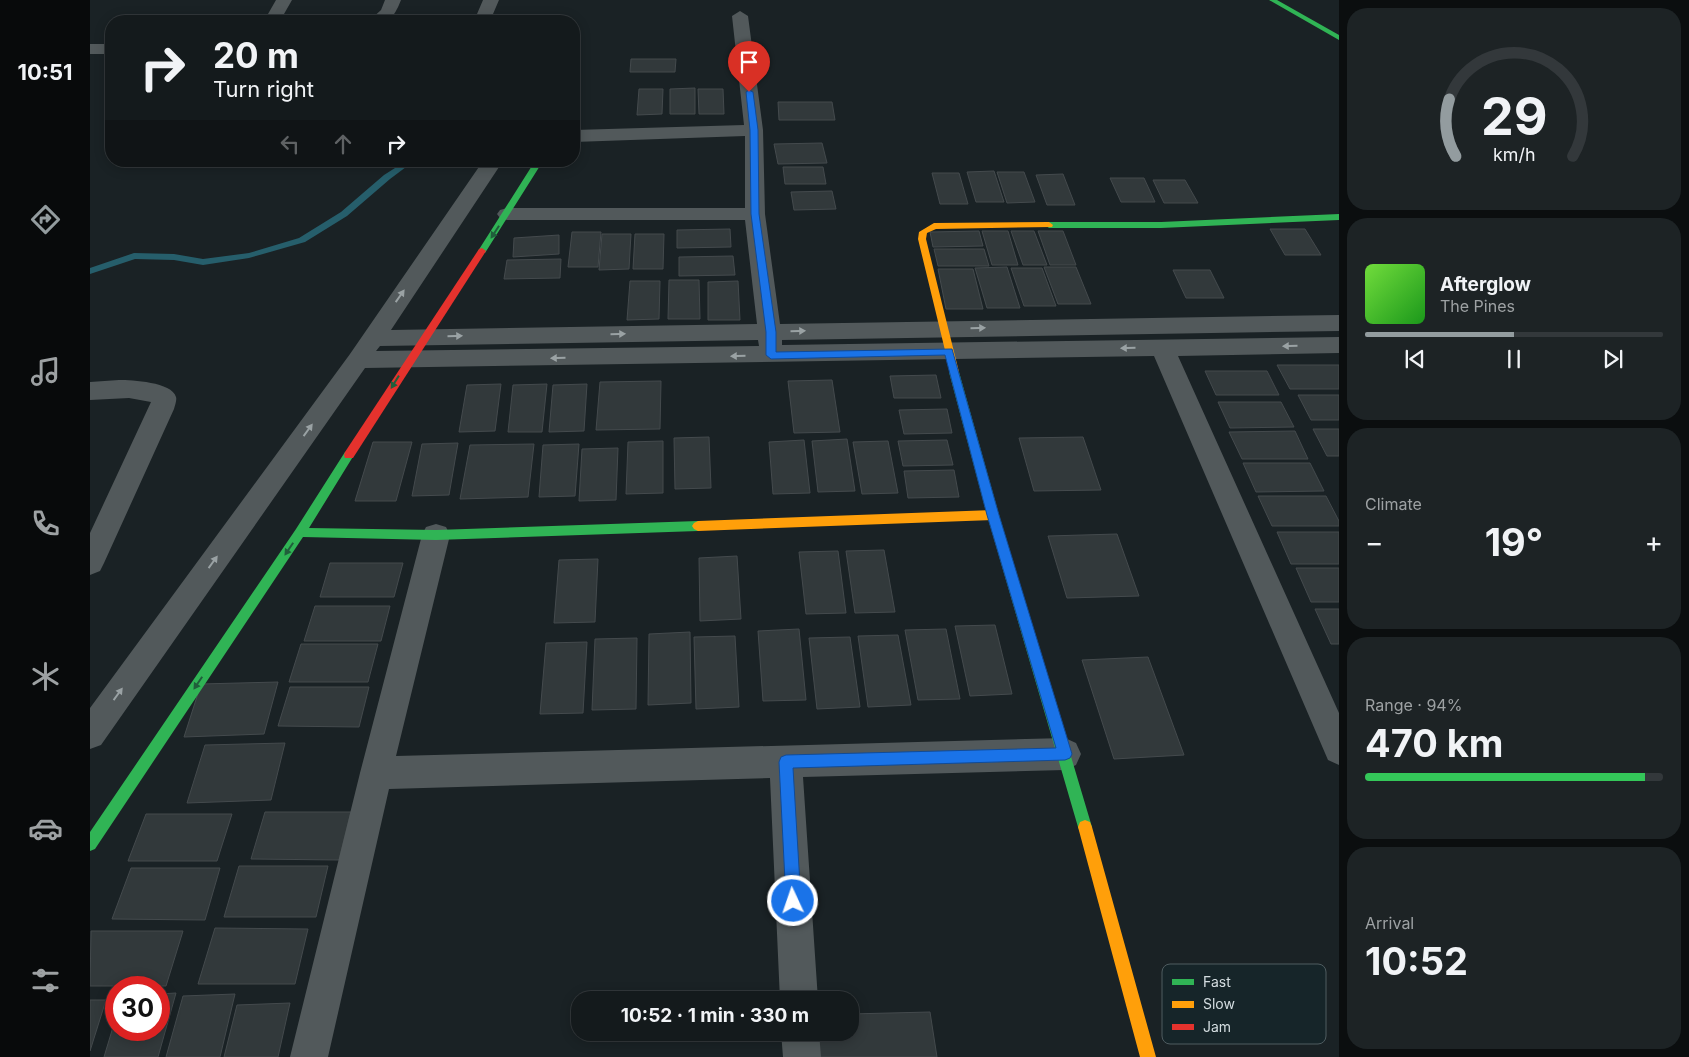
<!DOCTYPE html>
<meta charset="utf-8">
<style>
:root{--surface:#141a1c;--page:#1d2325;--text:#f1f3f6;--muted:#9da1a3;--line:#33383b;--accent:#939c9f}
body{margin:0;font-family:Inter,sans-serif;background:var(--page);color:var(--text);height:100vh;display:flex;flex-direction:column;font-size:19px;white-space:nowrap}
*{box-sizing:border-box;margin:0}
p{font-size:16px;color:var(--muted)}
.icon{flex:none;width:28px;height:28px;fill:none;stroke:currentColor;stroke-width:2;stroke-linecap:round;stroke-linejoin:round}
.map{position:relative;flex:1;overflow:hidden}
.panel{display:flex;flex-direction:column;gap:8px;padding:8px;background:#0b0e0f;width:350px}
.panel>*{flex:none}
.banner{position:absolute;left:15px;top:15px;width:475px;height:152px;border-radius:20px;box-shadow:0 2px 12px #0003,0 0 0 1px var(--line);background:#141a1c;color:var(--text);overflow:hidden}
.speed{position:absolute;left:15px;top:976px;display:flex;gap:10px;font-size:25px;font-weight:700;text-align:center}
.speed>*{display:grid;place-content:center;width:65px;height:65px;border-radius:50%;background:var(--surface);box-shadow:0 2px 12px #0003,0 0 0 1px var(--line);line-height:1}
.speed .limit{border:8px solid #d22;background:#fff;color:#111}
.pin{position:absolute;display:grid;place-items:center;width:42px;height:42px;color:#fff;margin:-51px -21px;border-radius:50% 50% 50% 0;rotate:-45deg;box-shadow:0 0 5px #0007}
.pin .icon{rotate:45deg}
.me{position:absolute;width:55px;margin:-28px;rotate:357deg;stroke-linejoin:round;filter:drop-shadow(0 0 4px #0008)}
.turn{display:flex;align-items:center;gap:18px;height:105px;padding:0 25px;font-size:22px}
.turn .icon{width:65px;height:65px;stroke-width:2.5}
.turn b{display:block;font-size:35px;line-height:42px}
.lanes{display:flex;align-items:center;height:48px;padding:0 25px;background:#0003;justify-content:center;gap:25px;direction:ltr}
.lanes .off{opacity:.35}
.big{font-size:38px;font-weight:700;line-height:1.1}
.panel .card{flex:1;display:flex;flex-direction:column;justify-content:center;gap:8px;min-width:0;padding:0 18px;border-radius:20px;background:var(--page)}
.panel .dial{align-items:center;gap:0}
.dial svg{height:130px;overflow:visible;fill:none;stroke:var(--line);stroke-width:7;stroke-linecap:round;text-anchor:middle}
.dial text{fill:var(--text);stroke:none}
.song{display:flex;align-items:center;gap:15px}
.cover{width:60px;height:60px;border-radius:8px;background:linear-gradient(135deg,hsl(100 70% 55%),hsl(120 70% 35%))}
.played{height:5px;border-radius:2px;background:linear-gradient(90deg,var(--accent) 50%,var(--line) 50%)}
.keys{display:flex;justify-content:space-around;direction:ltr}
.heat{display:flex;justify-content:space-between;align-items:center;font-size:28px;direction:ltr}
.charge{height:8px;border-radius:4px;background:linear-gradient(90deg,#34c759 94%,var(--line) 0)}
.trip{position:absolute;left:481px;top:991px;width:288px;height:50px;border-radius:20px;background:var(--surface);box-shadow:0 2px 12px #0003,0 0 0 1px var(--line);font-weight:700;line-height:50px;text-align:center}
main{display:flex;flex:1;min-height:0}
.dock{display:flex;flex-direction:column;width:90px;justify-content:space-around;align-items:center;background:#080a0b;color:var(--muted)}
.dock .icon{width:35px;height:35px}
.dock .on{color:var(--accent)}
.dock b{font-size:22px;color:var(--text)}
.map>svg:first-child{display:block}
.lines{fill:none;stroke-linecap:round;stroke-linejoin:round}
.stream{fill:#265e6b;fill-rule:evenodd}
.building{fill:#32393b;stroke:#444a4d}
.street{fill:#52595b;fill-rule:evenodd}
.fast{fill:#30b455;fill-rule:evenodd}
.slow{fill:#ff9f0a;fill-rule:evenodd}
.jam{fill:#e5322d;fill-rule:evenodd}
.oneway{fill:#205e3b}
.oneway2{fill:#9aa2a4}
.route{fill:#1a73e8;stroke:#114b97}
.key{fill:#162529;stroke:#4f5c60;stroke-width:1}
.key-label{font-size:14px;fill:#d4dde0}
</style>
<main>
<nav class="dock">
<b>10:51</b>
<svg class="icon on" aria-label="directions" viewBox="0 0 24 24"><path d="M12 3l9 9-9 9-9-9zM9 14v-3h6M13 9l2 2-2 2"/></svg>
<svg class="icon" aria-label="music" viewBox="0 0 24 24"><path d="M9 18V5l10-2v13"/><circle cx="6" cy="18" r="3"/><circle cx="16" cy="16" r="3"/></svg>
<svg class="icon" aria-label="phone" viewBox="0 0 24 24"><path d="M5 4h4l2 5-3 2q2 4 5 5l2-3 5 2v4C11 20 4 13 5 4z"/></svg>
<svg class="icon" aria-label="climate" viewBox="0 0 24 24"><path d="M12 3v18M4 7l16 10M4 17L20 7"/></svg>
<svg class="icon" aria-label="car" viewBox="0 0 24 24"><path d="M5 17H2v-5l4-1 3-4h7l3 4 3 1v5h-3M9 17h6M6 11h13"/><circle cx="7" cy="17" r="2"/><circle cx="17" cy="17" r="2"/></svg>
<svg class="icon" aria-label="filters" viewBox="0 0 24 24"><path d="M4 7h16M4 17h16"/><circle cx="9" cy="7" r="2"/><circle cx="15" cy="17" r="2"/></svg>
</nav>
<div class="map">
<svg width="1249" height="1057" viewBox="0 0 1249 1057">
<rect width="100%" height="100%" fill="#1a2225"/>
<g class="lines">
<path class="stream" d="M316 161H324L300 179 257 216 215 242 159 258 113 265 84 260 45 259 0 274V268L44 253 84 254 113 259 159 253 209 238 251 212 294 175Z"/>
</g>
<path class="building" d="M541 59H586L585 72H540Z
M605 88V114H580V89Z
M549 89H573L572 114 547 115Z
M608 89H633L634 114H609Z
M688 102H742L745 120H689Z
M732 143 737 163 688 164 684 144Z
M693 167H733L736 184H695Z
M904 171 914 202H886L877 172Z
M907 172H934L945 202 917 203Z
M842 173H869L878 204H850Z
M973 174 985 205H957L946 175Z
M1020 178H1054L1065 202H1031Z
M1063 180H1095L1108 203H1074Z
M742 191 746 209 704 210 701 192Z
M640 229 641 247 587 248V230Z
M1180 229H1215L1231 255H1195Z
M889 231 893 246 843 247 840 232Z
M892 231H918L928 265H902Z
M921 231H944L957 265H933Z
M948 231H973L986 265H960Z
M482 232H511L508 267H478Z
M512 234H541L539 269 509 270Z
M545 234H574L573 269H543Z
M469 235V254L423 257 424 238Z
M844 249H894L899 266H848Z
M643 256 645 275 589 276V257Z
M471 259 470 278 414 279 417 260Z
M917 267 930 308H897L885 268Z
M954 267H986L1001 304H968Z
M921 268H952L966 306H934Z
M848 269H883L893 309H856Z
M1083 270H1120L1134 298H1096Z
M579 280H609L610 319H578Z
M540 281H570L569 319 537 320Z
M648 281 650 320H618V282Z
M1187 365H1249V389H1200Z
M1115 371H1177L1189 395H1126Z
M846 375 851 398H804L800 376Z
M742 380 750 432 704 433 698 381Z
M571 381 570 429 506 430 510 382Z
M411 384 405 431 369 432 377 385Z
M457 384 452 432H418L423 385Z
M497 384 494 431 459 432 463 385Z
M1208 395H1249V420H1221Z
M1128 402H1191L1204 427 1140 428Z
M857 409 862 433 814 434 809 410Z
M1223 429H1249V456H1237Z
M1205 431 1218 459H1152L1139 432Z
M619 437 621 488 585 489 584 438Z
M993 437 1011 490 944 491 929 438Z
M757 439 765 491 728 492 722 441Z
M714 440 720 493 683 494 679 442Z
M857 440 863 465 813 466 808 441Z
M573 441V493L536 494 538 442Z
M798 441 808 493 772 494 763 442Z
M283 442H322L306 501H265Z
M368 443 359 495 322 496 332 444Z
M444 444 438 497 370 499 380 445Z
M489 444 485 496 449 497 453 445Z
M528 448 526 500 489 501 492 449Z
M1153 463H1220L1234 491 1166 492Z
M864 470 869 497 818 498 814 471Z
M1168 496H1236L1249 521V526H1182Z
M1187 532H1249V564H1201Z
M1027 534 1049 596 977 598 958 536Z
M794 550 805 612 765 613 756 551Z
M748 551 756 613 716 614 709 552Z
M647 556 651 619 610 621 609 558Z
M508 559 505 622 464 623 469 560Z
M240 563H313L304 597H230Z
M1206 568H1249V602H1221Z
M225 606H300L291 641H214Z
M1225 609H1249V644H1241Z
M905 625 922 694 880 696 865 626Z
M709 629 716 700 673 701 668 631Z
M856 629 870 699 828 700 815 630Z
M600 632 601 703 558 705 559 634Z
M808 635 821 705 778 707 768 636Z
M645 636 649 707 606 709 604 637Z
M760 637 770 707 727 709 719 638Z
M547 638 546 709 502 710 505 639Z
M497 642 493 713 450 714 456 643Z
M211 644H288L278 682H199Z
M1058 657 1094 755 1024 759 992 660Z
M188 682 174 734 94 737 111 684Z
M200 687H279L269 727 188 726Z
M195 743 181 800 97 803 115 745Z
M175 812H261L249 860 161 859Z
M56 814H142L127 861H38Z
M149 866H238L226 917H134Z
M41 868H130L115 920 22 919Z
M125 928 218 929 205 984H108Z
M1 931H93L76 986H0Z
M86 993 68 1057H14L26 1017V1030H69V994Z
M145 994 130 1057H76L93 996Z
M0 1000H16L0 1051Z
M200 1003 188 1057H134L147 1005Z
M840 1012 847 1057H716L714 1032H760V1014Z"/>
<g class="lines">
<path class="street" d="M186 0H202L190 21H174Z
M295 0H311C303 20 300 21 279 21L291 10Z
M393 0H409L400 21H384Z
M650 11 658 16 673 130 675 214 690 324 1249 315V331L692 340V345L1249 337V353L1088 356 1249 713V765L1238 760 1064 356 275 368 11 745 0 749V708L260 354 393 161H413L301 330 667 324 655 220H417L410 218 407 214 410 210 417 208H655V136L484 142V130L654 125 642 16ZM668 340 669 346 286 351 290 346Z
M0 44H21V54H0Z
M29 380C42 380 82 382 86 397 87 400 85 405 84 409L14 563 10 571 0 575V533L61 402 39 398 0 400V382Z
M346 524 356 527 360 535 306 756 975 738 986 743 991 754 986 765 975 770 713 777 728 1000H690L680 778 299 789 238 1057H200L270 773 332 535 336 527Z
M691 1032H729L731 1057H693Z"/>
<path class="fast" d="M1179 0H1187L1249 35V40Z
M445 161H453L395 253H389L388 251Z
M1249 214V220L1071 228H959L955 225 959 222H1071Z
M864 368 869 372 909 515 1002 827 1000 832 995 834 990 832 988 827 897 515 859 372Z
M259 451 264 455 219 528 346 530 608 521 612 523 614 526 612 529 608 531 346 540 213 537 5 849 0 851V832L206 529 255 452Z"/>
<path class="slow" d="M959 222 963 225 962 227 846 229 837 233 836 239 869 372 864 376 861 375 828 239 829 232 844 223Z
M903 510 907 512 909 515 907 518 903 520 608 531 604 529 602 526 604 523 608 521Z
M995 820 1000 822 1002 827 1066 1057H1050L988 827 990 822Z"/>
<path class="jam" d="M392 248 396 251 263 458H255L254 455 255 452 389 249Z"/>
</g>
<defs><path id="oneway-solid" d="M-6-.8H1V-3.2L6.5 0L1 3.2V.8H-6Z" transform="scale(1.25)"/></defs>
<g class="oneway">
<use href="#oneway-solid" transform="translate(405 232) rotate(123)"/>
<use href="#oneway-solid" transform="translate(305 382) rotate(122)"/>
<use href="#oneway-solid" transform="translate(199 549) rotate(124)"/>
<use href="#oneway-solid" transform="translate(108 683) rotate(124)"/>
</g>
<g class="oneway2">
<use href="#oneway-solid" transform="translate(310 296) rotate(-55)"/>
<use href="#oneway-solid" transform="translate(888 328) rotate(-1)"/>
<use href="#oneway-solid" transform="translate(708 331) rotate(-1)"/>
<use href="#oneway-solid" transform="translate(528 334) rotate(-1)"/>
<use href="#oneway-solid" transform="translate(365 336) rotate(-1)"/>
<use href="#oneway-solid" transform="translate(1200 346) rotate(179)"/>
<use href="#oneway-solid" transform="translate(1038 348) rotate(179)"/>
<use href="#oneway-solid" transform="translate(648 356) rotate(179)"/>
<use href="#oneway-solid" transform="translate(468 358) rotate(179)"/>
<use href="#oneway-solid" transform="translate(218 430) rotate(-54)"/>
<use href="#oneway-solid" transform="translate(123 562) rotate(-54)"/>
<use href="#oneway-solid" transform="translate(28 694) rotate(-54)"/>
</g>
<path class="route" d="M659 90 663 92 668 130 669 214 686 332V352L862 349 909 515 982 754 980 758 975 760 703 768 711 901 709 906 703 908 698 906 696 901 689 762 691 757 696 755 966 748 897 515 855 355 681 359 676 355V332L661 214 660 130 656 92Z"/>
<rect x="1072" y="964" width="164" height="80" rx="8" class="key"/>
<rect x="1082" y="979" width="22" height="6" fill="#30b455"/>
<rect x="1082" y="1001" width="22" height="7" fill="#ff9f0a"/>
<rect x="1082" y="1024" width="22" height="6" fill="#e5322d"/>
<g class="key-label">
<text x="1113" y="987">Fast</text>
<text x="1113" y="1009">Slow</text>
<text x="1113" y="1032">Jam</text>
</g>
</svg>
<div class="speed"><div class="limit">30</div></div>
<div class="pin" style="left:659px;top:92px;background:#d93025"><svg class="icon" aria-label="arrive" viewBox="0 0 24 24"><path d="M6 21V4h12l-3 4 3 4H6"/></svg></div>
<svg class="me" style="left:703px;top:901px" viewBox="-20 -20 40 40"><circle r="17" fill="#1a73e8" stroke="#fff" stroke-width="3"/><path d="M0-11L8 9 0 5-8 9z" fill="#fff"/></svg>
<div class="trip">10:52 · 1 min · 330 m</div>
<div class="banner">
<div class="turn"><svg class="icon" aria-label="right" viewBox="0 0 24 24"><path d="M7 20v-9h11M14 6l5 5-5 5"/></svg><div><b>20 m</b>Turn right</div></div>
<div class="lanes"><svg class="icon off" aria-label="left" viewBox="0 0 24 24"><path d="M17 20v-9H6M10 6l-5 5 5 5"/></svg><svg class="icon off" aria-label="ahead" viewBox="0 0 24 24"><path d="M12 20V5M6 11l6-6 6 6"/></svg><svg class="icon" aria-label="right" viewBox="0 0 24 24"><path d="M7 20v-9h11M14 6l5 5-5 5"/></svg></div>
</div>
</div>
<section class="panel">
<div class="card dial"><svg viewBox="0 0 100 80">
<path d="M14 69A42 42 0 1 1 86 69"/>
<path d="M14 69A42 42 0 0 1 10 34" stroke="#939c9f"/>
<text x="50" y="56" font-size="32" font-weight="700">29</text>
<text x="50" y="72" font-size="11">km/h</text>
</svg></div>
<div class="card">
<div class="song"><i class="cover"></i><div><b>Afterglow</b><p>The Pines</p></div></div>
<div class="played"></div>
<div class="keys"><svg class="icon" aria-label="previous" viewBox="0 0 24 24"><path d="M18 5L8 12l10 7zM5 5v14"/></svg><svg class="icon" aria-label="pause" viewBox="0 0 24 24"><path d="M8 5v14M16 5v14"/></svg><svg class="icon" aria-label="next" viewBox="0 0 24 24"><path d="M6 5l10 7-10 7zM19 5v14"/></svg></div>
</div>
<div class="card"><p>Climate</p>
<div class="heat"><a>−</a><b class="big">19°</b><a>+</a></div>
</div>
<div class="card"><p>Range · 94%</p><b class="big">470 km</b><div class="charge"></div></div>
<div class="card"><p>Arrival</p><b class="big">10:52</b></div>
</section>
</main>
